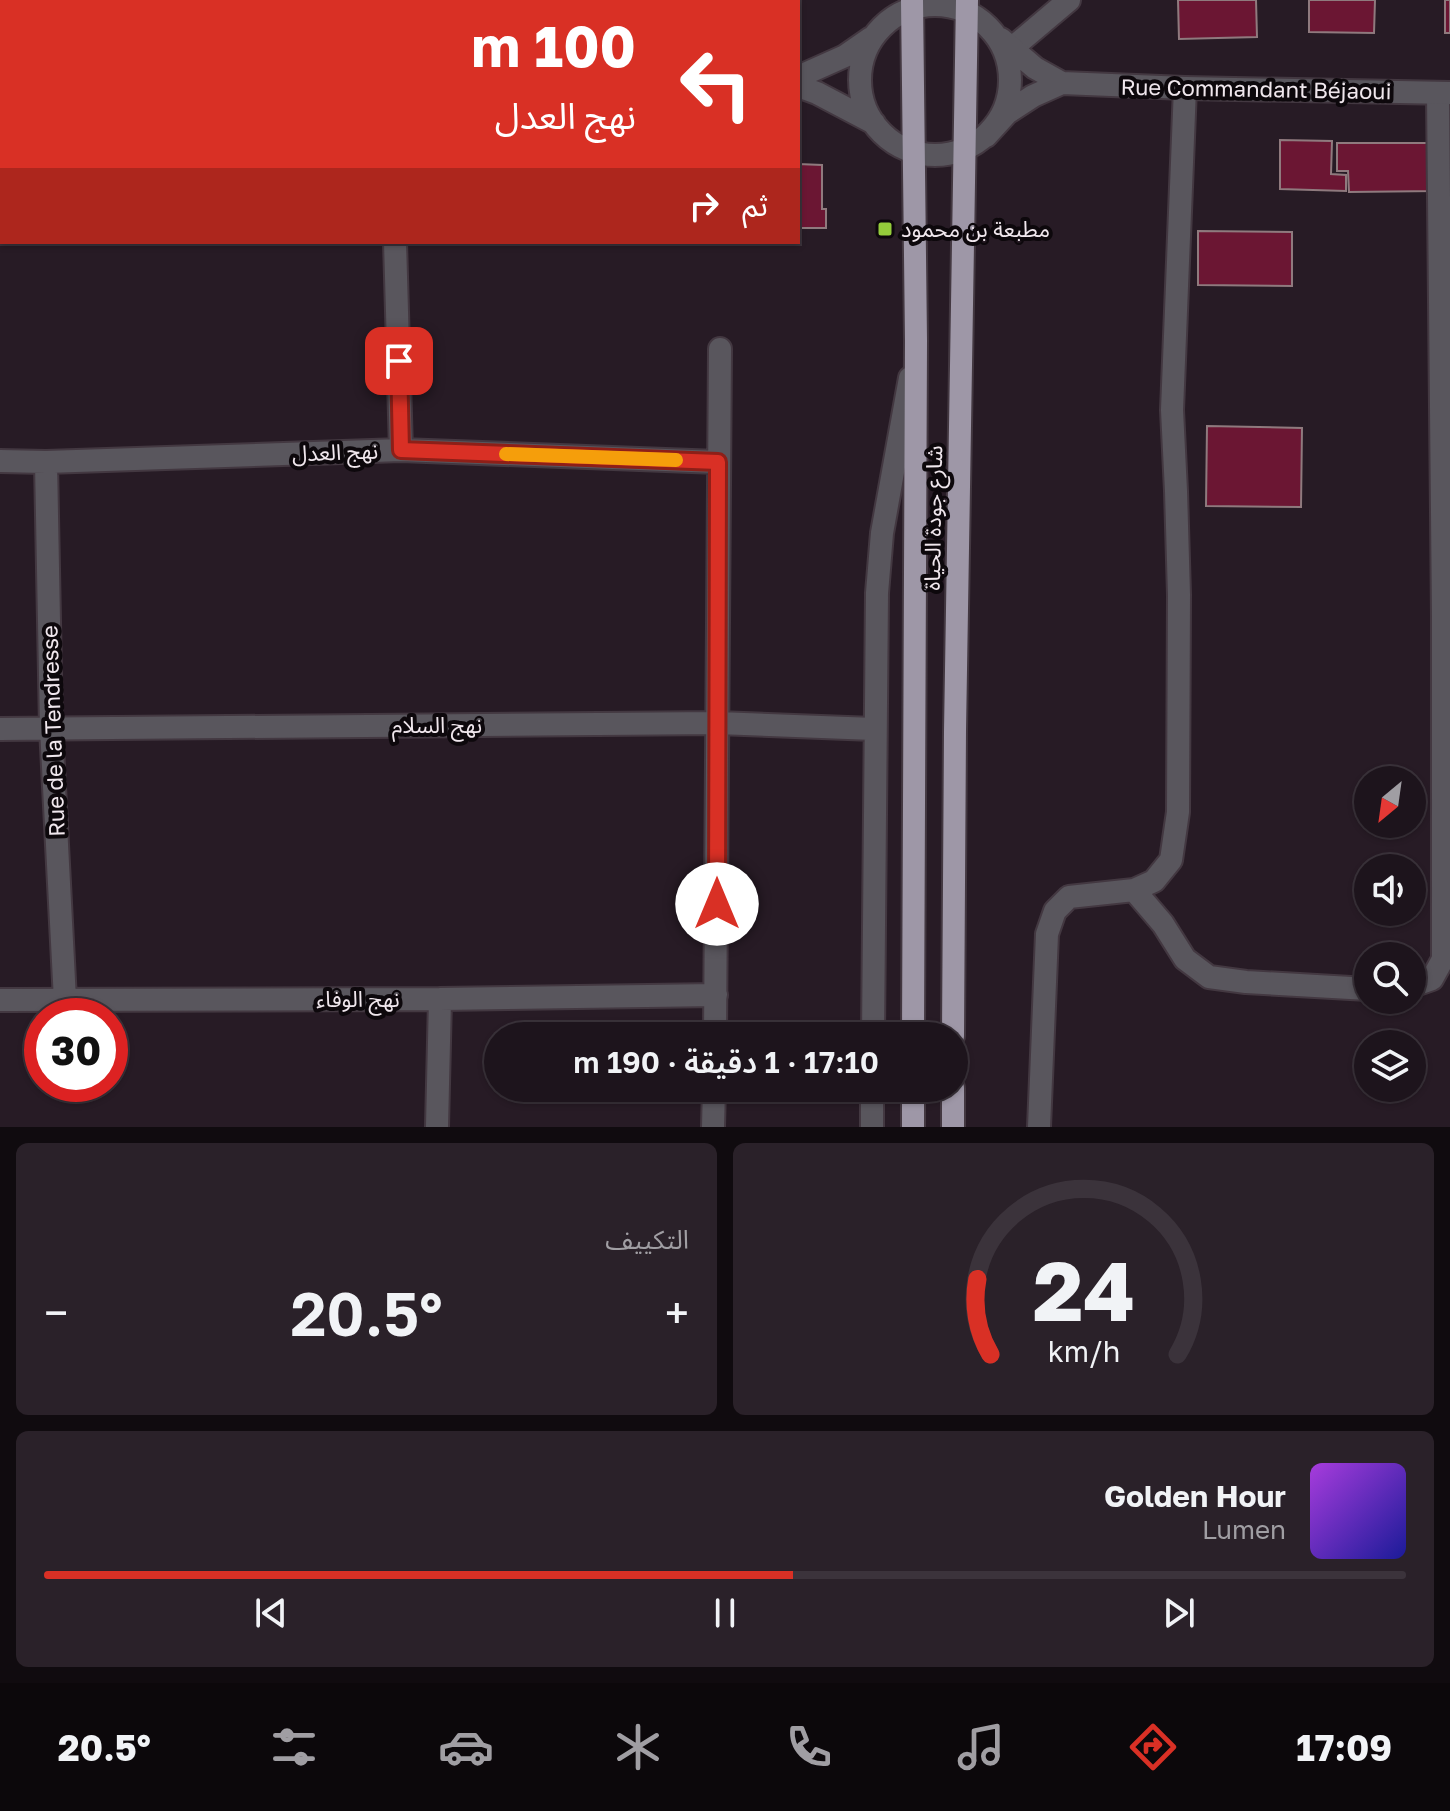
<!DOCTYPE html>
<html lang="ar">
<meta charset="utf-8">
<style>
:root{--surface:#1d141c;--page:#2a2129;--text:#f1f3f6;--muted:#a09ea3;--line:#3b333b;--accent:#d93025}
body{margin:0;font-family:"Golos Text","Noto Sans Arabic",sans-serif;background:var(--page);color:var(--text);direction:rtl;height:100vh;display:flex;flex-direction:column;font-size:30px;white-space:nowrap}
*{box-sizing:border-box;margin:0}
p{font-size:26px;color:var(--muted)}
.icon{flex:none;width:44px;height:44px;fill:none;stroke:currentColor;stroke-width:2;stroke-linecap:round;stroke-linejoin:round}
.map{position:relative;height:1127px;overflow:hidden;direction:ltr}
.panel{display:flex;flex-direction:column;gap:16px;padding:16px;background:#100b0f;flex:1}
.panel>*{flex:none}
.hud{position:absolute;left:0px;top:0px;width:800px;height:244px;box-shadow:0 2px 6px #0004,0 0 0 2px var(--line);direction:rtl;background:#d93025;color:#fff;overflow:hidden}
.needle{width:52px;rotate:209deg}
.fabs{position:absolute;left:1354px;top:766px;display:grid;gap:16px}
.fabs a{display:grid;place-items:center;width:72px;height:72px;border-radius:50%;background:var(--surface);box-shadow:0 2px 6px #0004,0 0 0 2px var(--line);font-size:40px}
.speed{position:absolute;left:24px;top:998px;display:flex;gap:16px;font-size:40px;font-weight:700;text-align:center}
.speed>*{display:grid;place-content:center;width:104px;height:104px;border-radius:50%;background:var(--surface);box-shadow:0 2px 6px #0004,0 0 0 2px var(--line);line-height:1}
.speed .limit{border:12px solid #d22;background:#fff;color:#111}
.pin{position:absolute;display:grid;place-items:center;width:68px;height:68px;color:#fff;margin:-34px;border-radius:16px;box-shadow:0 4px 12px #0006}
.me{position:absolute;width:88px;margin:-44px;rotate:0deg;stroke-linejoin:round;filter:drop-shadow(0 0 6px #0008)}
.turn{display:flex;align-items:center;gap:28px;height:168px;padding:0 32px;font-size:36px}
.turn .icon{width:104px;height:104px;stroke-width:2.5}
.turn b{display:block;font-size:56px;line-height:68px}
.then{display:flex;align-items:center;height:76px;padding:0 32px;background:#0003;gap:16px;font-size:30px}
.big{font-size:60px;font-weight:600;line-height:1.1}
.panel .widget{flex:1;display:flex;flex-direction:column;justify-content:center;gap:12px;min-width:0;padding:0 28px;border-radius:12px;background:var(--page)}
.panel .dial{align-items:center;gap:0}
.dial svg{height:208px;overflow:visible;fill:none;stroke:var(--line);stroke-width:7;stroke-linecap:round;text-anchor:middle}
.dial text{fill:var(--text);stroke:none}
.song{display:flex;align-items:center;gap:24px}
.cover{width:96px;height:96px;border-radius:12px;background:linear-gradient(135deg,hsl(280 70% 55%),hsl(240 70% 35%))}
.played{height:8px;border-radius:4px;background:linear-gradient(90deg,var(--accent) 55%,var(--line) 55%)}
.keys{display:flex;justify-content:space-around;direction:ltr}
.heat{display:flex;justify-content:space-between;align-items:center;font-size:44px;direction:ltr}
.panel .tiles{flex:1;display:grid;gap:16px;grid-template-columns:1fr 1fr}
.widget:last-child{grid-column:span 2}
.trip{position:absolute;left:484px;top:1022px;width:484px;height:80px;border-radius:40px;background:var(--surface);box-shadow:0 2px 6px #0004,0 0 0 2px var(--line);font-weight:600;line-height:80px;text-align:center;direction:rtl}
.tab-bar{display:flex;height:128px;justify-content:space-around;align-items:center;background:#0c080b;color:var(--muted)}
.tab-bar .icon{width:56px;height:56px}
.tab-bar .selected{color:var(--accent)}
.tab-bar b{font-size:36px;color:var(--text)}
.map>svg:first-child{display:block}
.building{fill:#6b1633;stroke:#8f7a7e;stroke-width:2}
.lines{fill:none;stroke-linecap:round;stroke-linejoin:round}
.minor-casing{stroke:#433841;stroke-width:26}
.tertiary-casing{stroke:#433841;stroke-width:26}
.trunk-casing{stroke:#433841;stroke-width:26}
.minor{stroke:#59565d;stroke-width:22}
.tertiary{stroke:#59565d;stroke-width:22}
.trunk{stroke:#9e97a7;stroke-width:22}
.route-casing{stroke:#8d1f18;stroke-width:20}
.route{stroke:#d93025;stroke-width:14}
.slow{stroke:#f59e0b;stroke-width:14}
.poi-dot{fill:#94cc3b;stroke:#0d080c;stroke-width:3}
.labels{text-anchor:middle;stroke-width:8;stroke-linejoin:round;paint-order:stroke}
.street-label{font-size:22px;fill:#f0e7ed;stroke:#0d080c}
.poi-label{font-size:22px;fill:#f0e7ed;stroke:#0d080c;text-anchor:start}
</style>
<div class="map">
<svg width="1450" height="1127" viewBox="0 0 1450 1127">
<rect width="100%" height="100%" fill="#271b25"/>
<path class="building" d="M529 0H591L590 2H529Z
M1178 0H1256L1257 37 1179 39Z
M1309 0H1375L1374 33 1309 32Z
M1445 0H1450V33H1445Z
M1280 140 1332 141 1331 174 1346 175V191L1280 189Z
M1337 143H1432L1436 191 1349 192 1348 171H1337Z
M798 164 822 165V209H826V228H801V218H798Z
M1198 231 1292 232V286L1198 285Z
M1207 426 1302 428 1301 507 1206 506Z"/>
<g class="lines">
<g class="minor-casing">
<path id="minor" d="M706 0V2
M382 2V0
M1011 49 1069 0
M395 242 401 450
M0 461 46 462 401 450 718 462
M46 462 51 728 65 1000
M0 729 718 723 874 729
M1134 890 1163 924 1185 959 1209 977 1246 982 1368 989
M1412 986 1432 979 1443 959V617L1438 93
M0 1000 440 999 716 995
M715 1036 720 349
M873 1036 877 593 882 533 910 378
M437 1127 440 999
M713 1127 714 1088
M872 1127V1088
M1039 1127 1047 934 1055 911 1069 897 1134 890 1154 881 1171 860 1178 812 1179 595 1176 491 1172 410 1185 88"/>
</g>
<g class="tertiary-casing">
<path id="tertiary" d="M860 80a75 75 0 1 1 150 0a75 75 0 1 1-150 0Z
M1001 39 1035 68 1062 83
M798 77 845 56 871 38
M0 78H2
M798 86 817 93 874 123
M986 136 1007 113 1033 96 1062 83 1185 88 1450 93"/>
</g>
<g class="trunk-casing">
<path id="trunk" d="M912 0 916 341 913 1036
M953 1036 955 731 967 0
M913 1127V1088
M953 1127V1088"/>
</g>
<use href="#minor" class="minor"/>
<use href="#tertiary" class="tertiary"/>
<use href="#trunk" class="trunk"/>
</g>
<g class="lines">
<g class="route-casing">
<path id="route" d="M399 361 401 450 718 462 717 904"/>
</g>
<use href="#route" class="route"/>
<path class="slow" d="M506 454 676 460"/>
</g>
<rect class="poi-dot" x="877" y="221" width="16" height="16" rx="4"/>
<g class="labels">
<g class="street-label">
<text transform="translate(1256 89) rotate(1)" y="8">Rue Commandant Béjaoui</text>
<text transform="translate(335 452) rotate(-2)" y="8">نهج العدل</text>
<text transform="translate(933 518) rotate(-89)" y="8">شارع جودة الحياة</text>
<text x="437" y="733">نهج السلام</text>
<text transform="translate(53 731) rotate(-92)" y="8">Rue de la Tendresse</text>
<text x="358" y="1007">نهج الوفاء</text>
</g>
<g class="poi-label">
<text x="901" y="237">مطبعة بن محمود</text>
</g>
</g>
</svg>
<div class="fabs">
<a><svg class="needle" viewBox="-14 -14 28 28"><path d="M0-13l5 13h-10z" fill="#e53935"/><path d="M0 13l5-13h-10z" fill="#a09ea3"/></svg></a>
<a><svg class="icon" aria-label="sound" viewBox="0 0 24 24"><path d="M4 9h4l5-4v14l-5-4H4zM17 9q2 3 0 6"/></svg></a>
<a><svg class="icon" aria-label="search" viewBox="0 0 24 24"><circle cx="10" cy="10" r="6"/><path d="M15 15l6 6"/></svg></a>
<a><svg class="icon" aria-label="layers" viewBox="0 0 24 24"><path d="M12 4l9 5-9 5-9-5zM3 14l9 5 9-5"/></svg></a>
</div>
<div class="speed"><div class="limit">30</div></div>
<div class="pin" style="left:399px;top:361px;background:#d93025"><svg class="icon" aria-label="arrive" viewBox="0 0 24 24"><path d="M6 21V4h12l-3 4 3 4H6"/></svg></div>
<svg class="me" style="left:717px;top:904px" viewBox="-20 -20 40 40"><circle r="19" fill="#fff"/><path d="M0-13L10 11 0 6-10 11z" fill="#d93025"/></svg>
<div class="trip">17:10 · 1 دقيقة · 190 m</div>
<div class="hud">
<div class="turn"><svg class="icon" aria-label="left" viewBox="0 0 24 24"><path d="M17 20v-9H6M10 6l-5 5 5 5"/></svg><div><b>100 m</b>نهج العدل</div></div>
<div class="then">ثم<svg class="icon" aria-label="right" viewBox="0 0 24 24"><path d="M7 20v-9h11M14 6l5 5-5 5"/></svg></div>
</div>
</div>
<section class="panel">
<div class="tiles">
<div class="widget dial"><svg viewBox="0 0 100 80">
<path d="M14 69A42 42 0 1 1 86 69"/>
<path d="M14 69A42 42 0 0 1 9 40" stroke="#d93025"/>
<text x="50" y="56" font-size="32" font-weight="700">24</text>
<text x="50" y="72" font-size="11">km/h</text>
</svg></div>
<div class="widget"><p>التكييف</p>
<div class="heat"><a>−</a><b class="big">20.5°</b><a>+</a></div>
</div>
<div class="widget">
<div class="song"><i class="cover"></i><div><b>Golden Hour</b><p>Lumen</p></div></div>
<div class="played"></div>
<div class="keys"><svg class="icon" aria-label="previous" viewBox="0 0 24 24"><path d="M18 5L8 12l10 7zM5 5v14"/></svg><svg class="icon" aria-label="pause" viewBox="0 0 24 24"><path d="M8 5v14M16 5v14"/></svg><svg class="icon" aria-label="next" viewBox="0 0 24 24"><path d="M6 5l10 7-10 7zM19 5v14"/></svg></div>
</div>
</div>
</section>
<nav class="tab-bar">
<b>17:09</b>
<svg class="icon selected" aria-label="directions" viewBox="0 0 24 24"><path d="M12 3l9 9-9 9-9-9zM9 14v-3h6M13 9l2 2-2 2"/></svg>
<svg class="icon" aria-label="music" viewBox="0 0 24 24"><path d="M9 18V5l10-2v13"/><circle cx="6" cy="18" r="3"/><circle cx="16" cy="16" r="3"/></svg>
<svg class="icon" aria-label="phone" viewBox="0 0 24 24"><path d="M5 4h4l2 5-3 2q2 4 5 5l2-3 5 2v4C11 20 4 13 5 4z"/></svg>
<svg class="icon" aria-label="climate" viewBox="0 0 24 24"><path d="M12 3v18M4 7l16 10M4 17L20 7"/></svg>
<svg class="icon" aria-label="car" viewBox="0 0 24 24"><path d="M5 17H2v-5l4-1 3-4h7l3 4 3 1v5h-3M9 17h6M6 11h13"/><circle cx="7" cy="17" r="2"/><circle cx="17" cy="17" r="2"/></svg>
<svg class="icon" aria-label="filters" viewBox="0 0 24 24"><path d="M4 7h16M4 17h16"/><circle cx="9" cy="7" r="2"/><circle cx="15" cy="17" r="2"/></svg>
<b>20.5°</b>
</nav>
